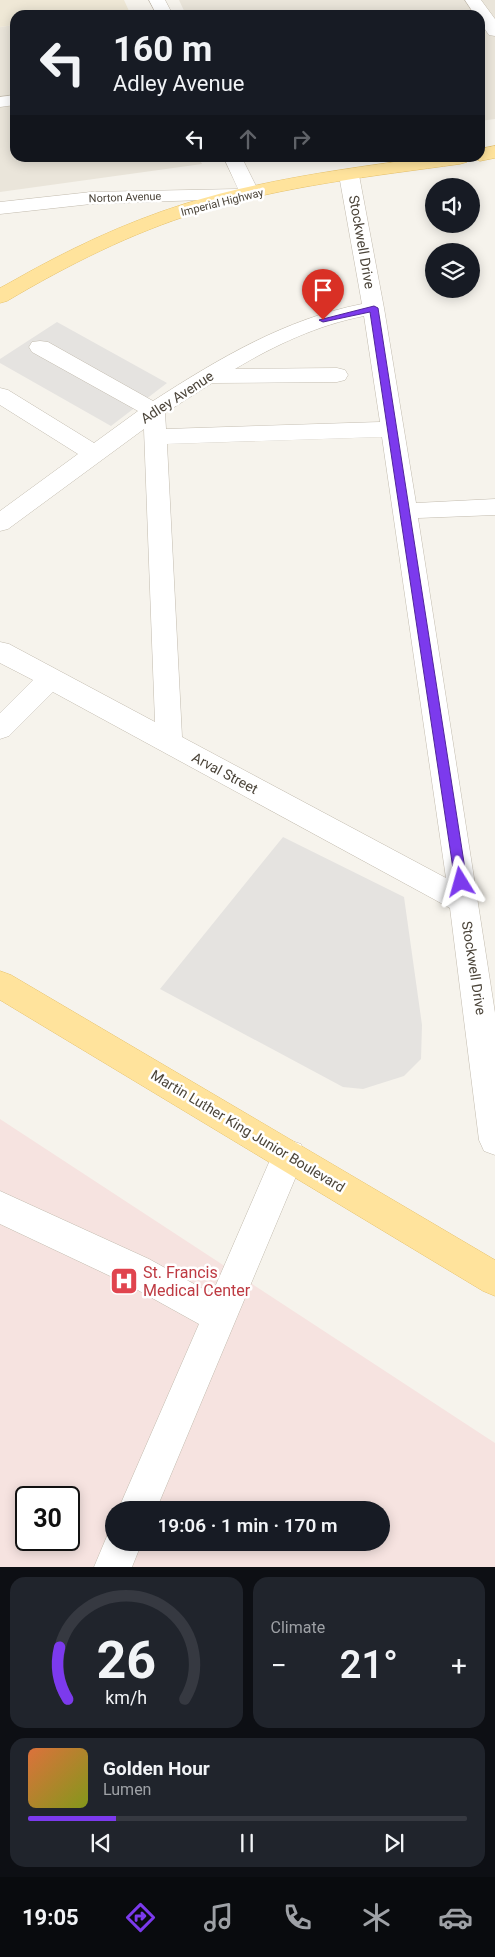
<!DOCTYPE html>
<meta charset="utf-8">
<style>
:root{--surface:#171b24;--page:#20242c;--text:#f1f3f6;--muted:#9ea1a6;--line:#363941;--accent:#7c3aed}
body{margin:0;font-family:Roboto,sans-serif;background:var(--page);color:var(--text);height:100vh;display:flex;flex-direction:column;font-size:19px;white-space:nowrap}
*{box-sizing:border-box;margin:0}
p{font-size:16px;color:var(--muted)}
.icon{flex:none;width:28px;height:28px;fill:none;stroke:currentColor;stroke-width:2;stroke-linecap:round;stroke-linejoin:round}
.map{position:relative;height:1567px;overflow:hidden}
.side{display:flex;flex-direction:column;gap:10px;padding:10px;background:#0d0f14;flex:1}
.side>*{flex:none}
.hud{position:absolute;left:10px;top:10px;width:475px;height:152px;border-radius:15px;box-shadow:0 2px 12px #0003;background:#171b24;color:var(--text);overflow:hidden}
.buttons{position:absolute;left:425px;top:178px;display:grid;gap:10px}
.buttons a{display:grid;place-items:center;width:55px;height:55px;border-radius:50%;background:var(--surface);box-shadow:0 2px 12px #0003;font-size:25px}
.speed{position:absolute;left:15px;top:1486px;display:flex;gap:10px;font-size:25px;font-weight:700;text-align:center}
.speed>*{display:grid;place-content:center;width:65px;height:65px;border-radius:50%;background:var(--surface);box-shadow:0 2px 12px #0003;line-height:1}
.speed .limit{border:2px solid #111;border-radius:8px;background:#fff;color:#111}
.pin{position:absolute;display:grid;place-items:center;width:42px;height:42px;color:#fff;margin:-51px -21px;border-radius:50% 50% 50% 0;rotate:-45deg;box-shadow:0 0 5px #0007}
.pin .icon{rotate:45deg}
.me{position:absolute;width:55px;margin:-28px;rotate:352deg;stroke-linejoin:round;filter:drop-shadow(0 0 4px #0008)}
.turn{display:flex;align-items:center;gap:18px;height:105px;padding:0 20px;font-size:22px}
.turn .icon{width:65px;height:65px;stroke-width:2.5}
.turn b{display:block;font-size:35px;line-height:42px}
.lanes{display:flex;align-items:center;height:48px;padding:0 20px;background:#0003;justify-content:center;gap:25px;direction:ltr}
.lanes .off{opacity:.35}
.big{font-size:38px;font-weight:600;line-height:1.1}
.side .widget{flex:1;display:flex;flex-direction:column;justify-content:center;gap:8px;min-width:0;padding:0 18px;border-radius:15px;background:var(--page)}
.side .dial{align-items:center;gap:0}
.dial svg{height:130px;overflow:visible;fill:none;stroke:var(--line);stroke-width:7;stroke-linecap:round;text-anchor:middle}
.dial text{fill:var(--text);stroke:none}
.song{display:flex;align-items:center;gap:15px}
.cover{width:60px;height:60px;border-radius:8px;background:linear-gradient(135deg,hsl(20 70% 55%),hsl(70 70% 35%))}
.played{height:5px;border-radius:2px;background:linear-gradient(90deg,var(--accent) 20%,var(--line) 20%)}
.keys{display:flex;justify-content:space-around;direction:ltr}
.heat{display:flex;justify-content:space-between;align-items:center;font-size:28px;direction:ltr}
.side .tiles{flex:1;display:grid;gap:10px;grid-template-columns:1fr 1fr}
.widget:last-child{grid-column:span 2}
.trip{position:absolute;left:105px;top:1501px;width:285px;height:50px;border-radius:25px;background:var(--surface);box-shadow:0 2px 12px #0003;font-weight:600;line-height:50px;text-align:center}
.tabs{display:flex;height:80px;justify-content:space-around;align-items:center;background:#090b0e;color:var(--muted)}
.tabs .icon{width:35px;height:35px}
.tabs .selected{color:var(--accent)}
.tabs b{font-size:22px;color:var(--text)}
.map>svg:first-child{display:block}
.residential{fill:#eae5da}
.education{fill:#efe8d6}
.medical{fill:#f6e3e0;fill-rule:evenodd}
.parking{fill:#e5e3e0}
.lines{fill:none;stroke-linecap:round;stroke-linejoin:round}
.minor-casing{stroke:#c2bbae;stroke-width:1}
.major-casing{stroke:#e6c16a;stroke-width:1}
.minor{fill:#fff;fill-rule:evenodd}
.major{fill:#ffe39c;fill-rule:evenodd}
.route{fill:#7c3aed;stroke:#51269a}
.labels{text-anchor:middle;stroke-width:5;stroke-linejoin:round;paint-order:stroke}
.far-street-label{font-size:11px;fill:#4b4439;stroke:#fff}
.street-label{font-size:14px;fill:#4b4439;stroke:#fff}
.near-health-label{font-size:16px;fill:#be3a42;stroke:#fff;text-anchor:start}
</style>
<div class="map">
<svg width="495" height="1567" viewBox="0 0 495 1567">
<rect width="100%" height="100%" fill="#f6f3ec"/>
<path class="residential" d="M179 0H495V119L480 121V15H186Z
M15 25V158H199L202 164 0 192V27Z"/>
<path class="education" d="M0 0H124L129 11 94 15H15V25L0 27Z"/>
<path class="medical" d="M0 1119 495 1443V1567H0ZM26 1498H69V1540H26ZM114 1510H381V1542H114Z"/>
<path class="parking" d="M57 322 167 383 111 426 0 363V359Z
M283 837 404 897 422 1025 421 1059 404 1076 363 1089 343 1087 160 989Z"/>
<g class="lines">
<g class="minor-casing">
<path id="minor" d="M149 0H165L173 15H157Z
M465 0H481L495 19V36L489 35 480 22V15H475Z
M15 95V105L0 107V97Z
M224 158H242L260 194 257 198 91 204 0 214V202L91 192 238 189Z
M349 169 356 171 359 175 384 308 416 503 495 499V515L418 518 495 1013V1155L484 1151 479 1140 450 908 53 692 9 736 0 739V713L33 680 0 663V642L9 644 155 722 144 429 8 529 0 531V511L78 454 0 405V388L8 390 94 443 138 411 32 352 29 347 32 342 40 341 48 342 153 401C218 359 285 319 362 304L339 175 342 171ZM364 316 380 422 166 429 165 413 212 383 337 382 345 380 348 375 345 370 337 368 235 369C275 345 318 325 364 316ZM382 437 446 878 182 737 167 444Z
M289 1140 301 1144 305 1155 156 1510H118L199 1324 125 1283 0 1224V1191L149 1259 212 1294 277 1144Z
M114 1527V1542H142L132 1567H94L110 1529Z"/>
</g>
<g class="major-casing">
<path id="major" d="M495 146V158L480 161 472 158H480V149Z
M423 158H469L467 162 460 164C373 176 284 186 199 212 131 233 68 265 7 301L0 303V288L11 282C67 250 124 223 184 204 262 180 343 169 423 158Z
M0 971 11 975 495 1260V1296L483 1291 0 1000Z"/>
</g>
<use href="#minor" class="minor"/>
<use href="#major" class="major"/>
</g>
<path class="route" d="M374 306 378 308 467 882 461 886 455 882 370 312 323 322 319 320Z"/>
<defs>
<g id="hospital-square" transform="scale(1.4375)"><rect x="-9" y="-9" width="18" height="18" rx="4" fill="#e0444e" stroke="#fff"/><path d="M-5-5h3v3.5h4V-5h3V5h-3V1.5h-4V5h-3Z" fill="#fff"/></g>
</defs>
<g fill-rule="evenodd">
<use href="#hospital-square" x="124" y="1281"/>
</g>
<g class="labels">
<g class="far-street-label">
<text transform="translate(125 197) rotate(-2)" y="4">Norton Avenue</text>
<text transform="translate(222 202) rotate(-14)" y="4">Imperial Highway</text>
</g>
<g class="street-label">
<text transform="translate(362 242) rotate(80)" y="5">Stockwell Drive</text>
<text transform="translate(177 397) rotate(-33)" y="5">Adley Avenue</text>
<text transform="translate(225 773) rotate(28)" y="5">Arval Street</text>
<text transform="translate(474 968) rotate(81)" y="5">Stockwell Drive</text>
<text transform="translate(248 1131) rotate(31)" y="5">Martin Luther King Junior Boulevard</text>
</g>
<g class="near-health-label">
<text x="143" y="1278">St. Francis<tspan x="143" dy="18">Medical Center</tspan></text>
</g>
</g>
</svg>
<div class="buttons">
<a><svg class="icon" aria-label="sound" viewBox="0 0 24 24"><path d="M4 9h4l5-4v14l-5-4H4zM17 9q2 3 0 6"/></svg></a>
<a><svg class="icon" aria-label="layers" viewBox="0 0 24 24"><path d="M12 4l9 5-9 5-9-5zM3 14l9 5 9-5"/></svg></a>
</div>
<div class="speed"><div class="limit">30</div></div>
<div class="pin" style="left:323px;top:320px;background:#d93025"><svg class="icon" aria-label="arrive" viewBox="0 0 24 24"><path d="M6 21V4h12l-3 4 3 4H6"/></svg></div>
<svg class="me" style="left:461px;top:882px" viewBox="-20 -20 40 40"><path d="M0-17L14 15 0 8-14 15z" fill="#7c3aed" stroke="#fff" stroke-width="4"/></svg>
<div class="trip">19:06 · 1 min · 170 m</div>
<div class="hud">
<div class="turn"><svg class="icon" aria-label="left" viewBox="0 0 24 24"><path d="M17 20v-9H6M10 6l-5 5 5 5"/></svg><div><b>160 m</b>Adley Avenue</div></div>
<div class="lanes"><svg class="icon" aria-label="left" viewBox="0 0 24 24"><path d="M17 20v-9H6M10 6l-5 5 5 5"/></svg><svg class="icon off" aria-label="ahead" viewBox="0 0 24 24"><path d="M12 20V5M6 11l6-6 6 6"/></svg><svg class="icon off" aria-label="right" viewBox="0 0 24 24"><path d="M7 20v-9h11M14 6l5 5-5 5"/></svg></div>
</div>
</div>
<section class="side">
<div class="tiles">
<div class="widget dial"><svg viewBox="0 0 100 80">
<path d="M14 69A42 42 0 1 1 86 69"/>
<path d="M14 69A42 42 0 0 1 9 37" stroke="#7c3aed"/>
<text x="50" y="56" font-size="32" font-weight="700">26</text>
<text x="50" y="72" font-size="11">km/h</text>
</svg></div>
<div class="widget"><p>Climate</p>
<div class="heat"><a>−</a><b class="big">21°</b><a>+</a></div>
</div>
<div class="widget">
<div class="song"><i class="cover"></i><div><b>Golden Hour</b><p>Lumen</p></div></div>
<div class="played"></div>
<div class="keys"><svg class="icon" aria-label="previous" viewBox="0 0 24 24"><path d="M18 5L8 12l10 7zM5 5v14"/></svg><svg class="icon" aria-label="pause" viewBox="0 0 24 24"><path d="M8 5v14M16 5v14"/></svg><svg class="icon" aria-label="next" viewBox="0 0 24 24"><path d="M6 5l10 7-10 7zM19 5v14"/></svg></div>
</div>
</div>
</section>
<nav class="tabs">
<b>19:05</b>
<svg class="icon selected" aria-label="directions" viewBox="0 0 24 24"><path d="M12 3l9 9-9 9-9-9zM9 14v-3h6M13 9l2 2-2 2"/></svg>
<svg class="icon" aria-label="music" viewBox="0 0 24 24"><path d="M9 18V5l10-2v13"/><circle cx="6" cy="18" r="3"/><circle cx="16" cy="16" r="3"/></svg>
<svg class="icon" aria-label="phone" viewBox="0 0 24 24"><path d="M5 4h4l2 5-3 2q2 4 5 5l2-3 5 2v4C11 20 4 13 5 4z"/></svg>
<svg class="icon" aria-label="climate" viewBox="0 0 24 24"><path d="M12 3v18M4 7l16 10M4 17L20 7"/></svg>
<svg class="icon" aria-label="car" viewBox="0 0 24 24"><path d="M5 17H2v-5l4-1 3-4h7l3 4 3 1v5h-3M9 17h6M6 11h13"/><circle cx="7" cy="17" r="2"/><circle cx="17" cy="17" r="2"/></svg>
</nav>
